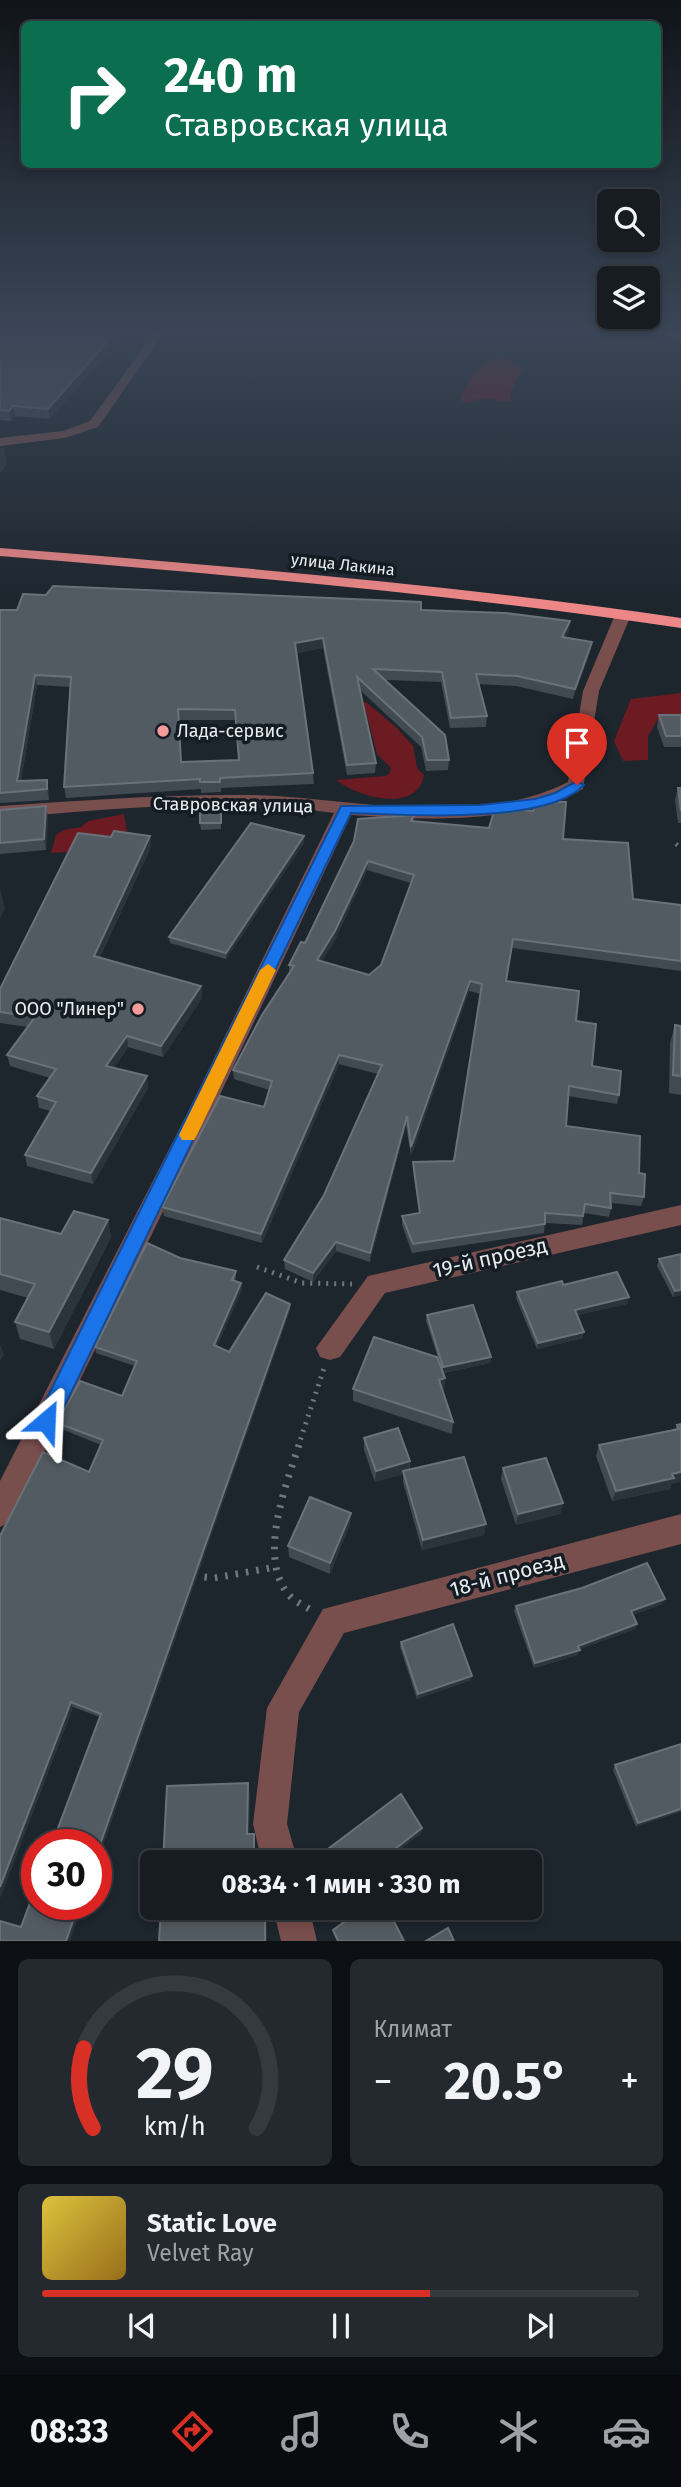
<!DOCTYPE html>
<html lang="ru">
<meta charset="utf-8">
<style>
:root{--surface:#161c22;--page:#23292f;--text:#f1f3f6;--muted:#9ea1a5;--line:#353a40;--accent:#d93025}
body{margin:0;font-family:"Fira Sans",sans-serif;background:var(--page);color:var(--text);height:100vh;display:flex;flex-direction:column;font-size:26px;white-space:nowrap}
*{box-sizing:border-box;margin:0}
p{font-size:23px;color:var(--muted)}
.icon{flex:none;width:38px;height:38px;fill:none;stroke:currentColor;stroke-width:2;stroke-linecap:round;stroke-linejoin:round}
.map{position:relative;height:1941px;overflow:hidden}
.panel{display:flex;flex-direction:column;gap:18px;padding:18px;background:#0c0f13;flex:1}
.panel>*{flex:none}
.top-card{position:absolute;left:21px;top:21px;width:640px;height:147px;border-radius:10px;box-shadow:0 4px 10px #0003,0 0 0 2px var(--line);background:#0b6e4f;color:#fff;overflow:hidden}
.tools{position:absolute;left:597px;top:189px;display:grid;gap:14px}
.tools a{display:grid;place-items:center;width:63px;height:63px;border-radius:10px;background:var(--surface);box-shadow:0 4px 10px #0003,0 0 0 2px var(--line);font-size:35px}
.speed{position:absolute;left:21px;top:1829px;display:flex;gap:14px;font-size:35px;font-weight:700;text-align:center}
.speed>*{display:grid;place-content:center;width:91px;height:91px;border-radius:50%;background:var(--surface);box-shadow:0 4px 10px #0003,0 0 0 2px var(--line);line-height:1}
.speed .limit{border:10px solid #d22;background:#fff;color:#111}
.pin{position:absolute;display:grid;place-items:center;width:60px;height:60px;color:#fff;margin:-72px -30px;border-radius:50% 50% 50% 0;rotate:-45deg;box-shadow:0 0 7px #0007}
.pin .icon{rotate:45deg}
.me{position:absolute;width:77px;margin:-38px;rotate:26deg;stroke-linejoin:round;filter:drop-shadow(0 0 5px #0008)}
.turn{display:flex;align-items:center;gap:24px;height:147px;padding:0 28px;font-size:32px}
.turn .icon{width:91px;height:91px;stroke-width:2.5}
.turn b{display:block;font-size:49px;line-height:60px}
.big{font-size:52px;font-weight:700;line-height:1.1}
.panel .widget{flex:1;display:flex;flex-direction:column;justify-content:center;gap:10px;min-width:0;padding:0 24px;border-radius:10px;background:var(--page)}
.panel .dial{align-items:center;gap:0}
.dial svg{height:182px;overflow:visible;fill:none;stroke:var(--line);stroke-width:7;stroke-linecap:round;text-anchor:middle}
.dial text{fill:var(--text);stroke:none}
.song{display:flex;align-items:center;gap:21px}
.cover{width:84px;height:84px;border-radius:10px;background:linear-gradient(135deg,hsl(50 70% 55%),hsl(40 70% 35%))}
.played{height:7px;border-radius:4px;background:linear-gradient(90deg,var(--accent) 65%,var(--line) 65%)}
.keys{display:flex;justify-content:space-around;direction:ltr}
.heat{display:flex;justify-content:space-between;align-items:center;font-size:38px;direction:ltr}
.panel .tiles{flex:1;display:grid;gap:18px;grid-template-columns:1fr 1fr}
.widget:last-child{grid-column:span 2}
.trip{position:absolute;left:140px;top:1850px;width:402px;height:70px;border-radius:10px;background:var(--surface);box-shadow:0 4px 10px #0003,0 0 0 2px var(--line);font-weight:700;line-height:70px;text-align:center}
.menu{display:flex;height:112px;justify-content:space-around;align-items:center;background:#090b0e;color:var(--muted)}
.menu .icon{width:49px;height:49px}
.menu .active{color:var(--accent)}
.menu b{font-size:32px;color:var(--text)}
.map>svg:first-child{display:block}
.green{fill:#6c1b22}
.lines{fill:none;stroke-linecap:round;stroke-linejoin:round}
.path-far2{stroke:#70777e;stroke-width:4.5;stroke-dasharray:2 5;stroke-linecap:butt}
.path-far1{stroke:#70777e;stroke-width:5;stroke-dasharray:2 6;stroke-linecap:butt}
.path{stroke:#70777e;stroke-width:7;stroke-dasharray:2.5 8;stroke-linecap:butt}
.minor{fill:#794f4e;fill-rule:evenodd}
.highway{fill:#ed8787;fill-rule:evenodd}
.wall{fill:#414951;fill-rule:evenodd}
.shaded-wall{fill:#2b333b}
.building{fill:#535b62;stroke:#6a7279;stroke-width:2;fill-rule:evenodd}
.route{fill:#1a73e8;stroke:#114b97;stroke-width:2}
.slow{fill:#f59e0b}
.poi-dot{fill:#f59b9a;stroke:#141c23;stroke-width:2.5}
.labels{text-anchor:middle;stroke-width:7;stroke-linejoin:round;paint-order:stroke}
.far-street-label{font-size:16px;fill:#e7ecf1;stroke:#141c23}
.poi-label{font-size:18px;fill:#e7ecf1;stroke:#141c23;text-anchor:start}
.street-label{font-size:18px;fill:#e7ecf1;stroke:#141c23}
.near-street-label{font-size:21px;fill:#e7ecf1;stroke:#141c23}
</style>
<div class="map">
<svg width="681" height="1941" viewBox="0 0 681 1941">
<rect width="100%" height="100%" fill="#1d252d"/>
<path class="green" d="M500 357 523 369 512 389 510 402 482 398 467 403 460 400C469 377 476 365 500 357Z
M681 693V718L660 716 648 736V760L623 761 614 741 631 699Z
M336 701 366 702 397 728 413 746 417 768 424 775C417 815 356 796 336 780L385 776 389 774 391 768 377 754 365 708 341 706Z
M124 814 127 831 109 846 84 841 68 852 51 853 56 835 63 830 81 827 88 821Z"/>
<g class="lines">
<path class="path-far2" d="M676 844 681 848"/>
<path class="path-far1" d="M257 1267 302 1283 352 1284
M298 1447 324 1368"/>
<path class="path" d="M299 1445C286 1485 255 1563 292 1598 298 1603 305 1606 311 1610
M194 1576 214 1578 276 1567"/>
<path class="minor" d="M156 330H166L98 427 65 438 0 446V438L63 431 90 421Z
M656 330 681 333V340L657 332Z
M623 610 631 615 599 691 583 789C512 825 429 820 351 815L210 1116 10 1522 0 1527V1481L186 1116 334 813C224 797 110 809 0 818V806C85 800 169 794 254 795 356 798 472 830 568 782L583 691 615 615Z
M681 1205V1225L385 1293 340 1357 330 1360 320 1357 316 1348 368 1276Z
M681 1514V1544L344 1633 299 1712 287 1824 298 1862H262L253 1824 267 1708 323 1609Z
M273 1908H309L317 1941H281Z"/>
<path class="highway" d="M0 548C228 566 455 585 681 618V628C455 594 228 575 0 556Z"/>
</g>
<path class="wall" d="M0 330H127L50 419 15 416 11 421 0 420Z
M46 595 421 602V610L570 621 569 631 565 638 592 642 590 652 573 699 516 686 479 684 487 716 486 727 450 728 441 682 385 680 449 760 448 770 426 771 421 747 360 690 376 763 375 773 347 775 323 648 297 653 313 773 314 784 221 788V792L201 793V789L66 798 64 787 70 687 37 685 21 781 49 790V800L0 803V610H17ZM179 720H236L239 760 181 762Z
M659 715H681V747H664L657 727Z
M678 788H681V823H678L675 800Z
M46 806 48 817 46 850 0 854V810Z
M221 808V829L201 830 200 823Z
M414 815V821L563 839 633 899 681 905V971L512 948 506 981 576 1021 592 1066 619 1095 617 1104 568 1096 566 1126 639 1173 644 1197 641 1206 611 1203V1208L609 1217 584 1213 582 1225 545 1223 544 1233 412 1253 402 1225V1216L419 1213 413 1171V1162L454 1161 481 994 469 991 411 1156 406 1125 370 1262 336 1251 313 1282 285 1269 284 1260 324 1195 378 1074 339 1064 262 1243 164 1216 162 1207 264 1107 269 1090 234 1079 233 1070 289 973V965L305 943 354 841ZM367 870 411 883 381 965 369 975 322 961 335 940Z
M304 836V843L226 959 170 943 169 937Z
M151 847 100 957 201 986 202 998 163 1057 128 1047 114 1068 148 1088 93 1184 27 1166 25 1155 51 1111 39 1108 37 1096 50 1078 10 1066 7 1055 28 1027 0 1023V989Z
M675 1025 681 1026V1095L669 1093 670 1043Z
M0 1218 61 1234 108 1220 111 1237 54 1349 20 1339 15 1322 28 1298 0 1290Z
M681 1254V1295L673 1297 657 1266 659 1259Z
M180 1258 236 1271V1277L235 1281 241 1283 242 1289 217 1346 229 1352 290 1310 96 1865 100 1717 73 1707 0 1898 89 1472 101 1445 59 1428 57 1423 122 1396 135 1366 96 1353 95 1347Z
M563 1285 629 1297 627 1304 577 1315 583 1338 537 1349 516 1298 517 1292Z
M427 1315 491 1357 490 1363 444 1373 445 1378 444 1389 442 1390 453 1422 452 1434 353 1401V1389L438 1358 426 1321Z
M681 1424 671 1484 670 1489 612 1501 596 1456 599 1445 675 1429 677 1425Z
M364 1438 410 1461V1470L486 1524 484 1535 422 1550 403 1482V1474L375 1482 364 1450Z
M503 1468 563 1503 560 1514 516 1525 501 1479Z
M350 1524 330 1574 289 1557 288 1546Z
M663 1604 632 1615 637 1624 635 1629 579 1649 578 1655 534 1668 514 1611 516 1606Z
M401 1642 471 1680 417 1699 400 1647Z
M681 1744 636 1827 613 1770 615 1765Z
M422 1828 421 1833 384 1862H333L329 1854 328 1849Z"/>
<path class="shaded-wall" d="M118 330H127L50 419 48 409Z
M13 406 15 416 11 421 9 411Z
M4 446 7 465 0 473V450Z
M570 621 569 631 560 647 562 637Z
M323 638V648L296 653 295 643Z
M592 642 590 652 573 699 575 689Z
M35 675 37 685 19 792 17 781Z
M47 780 49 790V800L47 789Z
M46 806 48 817 46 850 44 839Z
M150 836 151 847 95 967 94 956Z
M304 836V843L226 959V953Z
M368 861 367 870 335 940 317 969V960Z
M0 888 5 909 0 918Z
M470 981 469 991 411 1156V1147Z
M201 986 202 998 163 1057 161 1046Z
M127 1036 128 1047 108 1078 106 1066Z
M339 1055V1064L262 1243 261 1234Z
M147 1076 148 1088 93 1184 91 1173Z
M407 1116 406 1125 370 1262V1253Z
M108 1220 111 1237 54 1349 49 1332Z
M336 1242V1251L313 1282V1273Z
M241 1283 242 1289 215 1351 214 1345Z
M681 1290V1295L673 1297 675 1291Z
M629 1297 627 1304 573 1316 575 1310Z
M290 1304V1310L96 1865V1856Z
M584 1332 583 1338 537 1349 538 1343Z
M0 1344 4 1355 0 1361Z
M491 1357 490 1363 443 1373V1367Z
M445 1378 444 1389 438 1391 439 1380Z
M410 1461 409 1472 403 1471V1474L375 1482 376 1471Z
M681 1472V1482L671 1484 670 1489 612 1501 616 1491Z
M563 1503 560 1514 516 1525 518 1514Z
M351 1513 350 1524 330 1574V1563Z
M486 1524 484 1535 422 1550 423 1540Z
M665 1599 663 1604 629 1616 631 1611Z
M637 1624 635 1629 576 1651 578 1646Z
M580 1650 578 1655 534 1668 535 1663Z
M472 1676 471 1680 417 1699 418 1694Z
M71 1702 73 1707 0 1898V1887Z
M248 1783 250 1795 249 1846 247 1834Z
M681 1809V1812L636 1827 638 1823Z
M422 1828 421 1833 384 1862H378Z
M254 1834 255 1846 256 1862H254Z
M79 1904H83L70 1941H66Z
M265 1908H267V1941H265Z"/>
<path class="building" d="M0 330H118L48 409 13 406 9 411 0 410Z
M53 586 421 602V610L505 613 570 621 562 637 592 642 575 689 517 676 476 674 487 716 451 718 442 672 373 669 445 735 449 760H427L422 737 357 677 376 763 347 765 323 638 295 643 313 773 220 778V782H200V779L64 787 71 677 35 675 17 781 47 780V789L0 793V610H17L23 594 46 595ZM178 709 235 710 239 760 181 762Z
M659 715H681V736H666Z
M678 788H681V811Z
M537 801 566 802 563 839 628 843 633 899 681 905V961L513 939 506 981 579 991 576 1021 596 1024 592 1066 621 1071 619 1095 569 1086 566 1126 640 1136 639 1173 645 1174 644 1197 610 1193 611 1208 585 1204 583 1216 545 1213V1224L413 1244 402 1216 420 1213 413 1162 454 1161 482 984 470 981 411 1147 407 1116 370 1253 336 1242 313 1273 284 1260 324 1195 382 1065 339 1055 261 1234 162 1207 220 1096 264 1107 272 1081 233 1070 262 1015 294 966 289 965 301 942 305 943 354 841 358 819 414 815 411 821 489 828 495 808 533 811ZM368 861 414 875 381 965 369 975 317 960 335 931Z
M200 802H221V823H200Z
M46 806 44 839 0 843V810Z
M251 823 304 836 226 953 169 937Z
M114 831 150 836 94 956 201 986 161 1046 127 1036 106 1066 147 1076 91 1173 25 1155 56 1102 37 1096 56 1069 7 1055 35 1017 0 1012V989L78 833 111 837Z
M675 1025 681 1026V1076L673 1075Z
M74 1211 108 1220 49 1332 15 1322 35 1284 0 1274V1218L61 1234Z
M147 1243 180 1258 236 1271 232 1280 241 1283 214 1345 229 1352 266 1293 290 1304 96 1856V1844H52L101 1714 71 1702 0 1887V1536L43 1452 89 1472 103 1440 57 1423 80 1381 122 1396 137 1361 95 1347Z
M681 1254V1290L675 1291 659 1259Z
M617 1272 629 1297 575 1310 584 1332 538 1343 517 1292 562 1281 563 1285Z
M473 1305 491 1357 443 1367 427 1315Z
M374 1337 437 1357 445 1378 439 1380 453 1422 353 1389Z
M681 1424V1472L672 1474 674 1478 616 1491 599 1445 679 1429 677 1425Z
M398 1428 410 1461 376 1471 364 1438Z
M464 1457 486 1524 423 1540 403 1471Z
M546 1458 563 1503 518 1514 503 1468Z
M310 1497 351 1513 330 1563 288 1546Z
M647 1563 665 1599 631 1611 637 1624 578 1646 580 1650 535 1663 516 1606 582 1588Z
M453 1624 472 1676 418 1694 401 1642Z
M681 1744V1809L638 1823 615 1765Z
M248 1783 247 1834H254V1859H265V1862H163L167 1786Z
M401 1794 422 1828 378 1862H336L328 1849Z
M37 1884V1904H79L66 1941H0V1921L21 1927Z
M161 1908H265V1941H159Z
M361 1908H387L404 1941H338L333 1930 362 1909Z
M448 1928 454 1941H426Z"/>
<linearGradient id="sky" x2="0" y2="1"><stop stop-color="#101419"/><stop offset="0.55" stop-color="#3a4657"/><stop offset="1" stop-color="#3a4657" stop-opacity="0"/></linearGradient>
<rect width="681" height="602" fill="url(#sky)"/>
<path class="route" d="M577 781 584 785C547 825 403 815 351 813L54 1428 46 1431 39 1428 36 1421 39 1414 341 806 480 805 535 799 555 793Z"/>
<path class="slow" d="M268 964 276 970 197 1135 194 1140H182L179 1135 260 970Z"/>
<g class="poi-dot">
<circle cx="163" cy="731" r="7"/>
<circle cx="138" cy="1009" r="7"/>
</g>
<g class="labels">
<g class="far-street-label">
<text transform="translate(343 564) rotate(6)" y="6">улица Лакина</text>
</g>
<g class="poi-label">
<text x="177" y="737">Лада-сервис</text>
<text x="124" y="1015" text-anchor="end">ООО "Линер"</text>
</g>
<g class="street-label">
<text transform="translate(233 805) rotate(1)" y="6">Ставровская улица</text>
</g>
<g class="near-street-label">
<text transform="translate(490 1258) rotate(-13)" y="7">19-й проезд</text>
<text transform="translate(507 1575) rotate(-15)" y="7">18-й проезд</text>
</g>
</g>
</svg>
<div class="tools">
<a><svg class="icon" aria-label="search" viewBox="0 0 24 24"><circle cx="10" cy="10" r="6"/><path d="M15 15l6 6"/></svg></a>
<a><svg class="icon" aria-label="layers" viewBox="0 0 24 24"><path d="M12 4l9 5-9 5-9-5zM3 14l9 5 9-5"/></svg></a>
</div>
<div class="speed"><div class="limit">30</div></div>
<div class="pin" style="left:577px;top:785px;background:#d93025"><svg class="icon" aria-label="arrive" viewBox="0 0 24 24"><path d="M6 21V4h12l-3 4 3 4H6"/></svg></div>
<svg class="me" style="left:46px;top:1421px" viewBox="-20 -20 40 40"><path d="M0-17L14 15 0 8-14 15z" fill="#1a73e8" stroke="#fff" stroke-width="4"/></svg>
<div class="trip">08:34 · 1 мин · 330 m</div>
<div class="top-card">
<div class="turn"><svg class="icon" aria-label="right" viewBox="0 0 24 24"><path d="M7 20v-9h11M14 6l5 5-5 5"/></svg><div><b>240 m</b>Ставровская улица</div></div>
</div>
</div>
<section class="panel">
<div class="tiles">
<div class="widget dial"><svg viewBox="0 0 100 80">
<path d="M14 69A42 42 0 1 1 86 69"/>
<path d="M14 69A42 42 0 0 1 10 34" stroke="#d93025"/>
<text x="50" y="56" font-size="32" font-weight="700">29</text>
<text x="50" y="72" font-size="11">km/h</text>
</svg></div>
<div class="widget"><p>Климат</p>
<div class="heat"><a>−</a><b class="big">20.5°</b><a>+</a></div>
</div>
<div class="widget">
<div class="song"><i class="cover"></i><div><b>Static Love</b><p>Velvet Ray</p></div></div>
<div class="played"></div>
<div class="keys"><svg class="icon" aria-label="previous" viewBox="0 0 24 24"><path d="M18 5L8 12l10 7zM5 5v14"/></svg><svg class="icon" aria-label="pause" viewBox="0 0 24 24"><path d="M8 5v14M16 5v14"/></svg><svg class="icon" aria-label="next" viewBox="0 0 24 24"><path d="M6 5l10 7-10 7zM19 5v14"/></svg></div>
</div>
</div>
</section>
<nav class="menu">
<b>08:33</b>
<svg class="icon active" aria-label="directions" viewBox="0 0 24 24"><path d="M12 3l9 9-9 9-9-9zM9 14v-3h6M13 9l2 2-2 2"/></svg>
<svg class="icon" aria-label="music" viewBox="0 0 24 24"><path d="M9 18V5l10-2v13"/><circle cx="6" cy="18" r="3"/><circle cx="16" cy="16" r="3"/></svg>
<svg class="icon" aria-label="phone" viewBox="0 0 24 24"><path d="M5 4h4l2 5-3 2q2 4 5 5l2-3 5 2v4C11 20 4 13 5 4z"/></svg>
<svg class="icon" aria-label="climate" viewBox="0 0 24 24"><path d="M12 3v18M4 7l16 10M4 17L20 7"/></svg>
<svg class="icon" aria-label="car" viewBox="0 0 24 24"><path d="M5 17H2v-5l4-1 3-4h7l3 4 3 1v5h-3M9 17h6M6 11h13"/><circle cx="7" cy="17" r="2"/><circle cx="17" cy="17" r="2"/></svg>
</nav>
